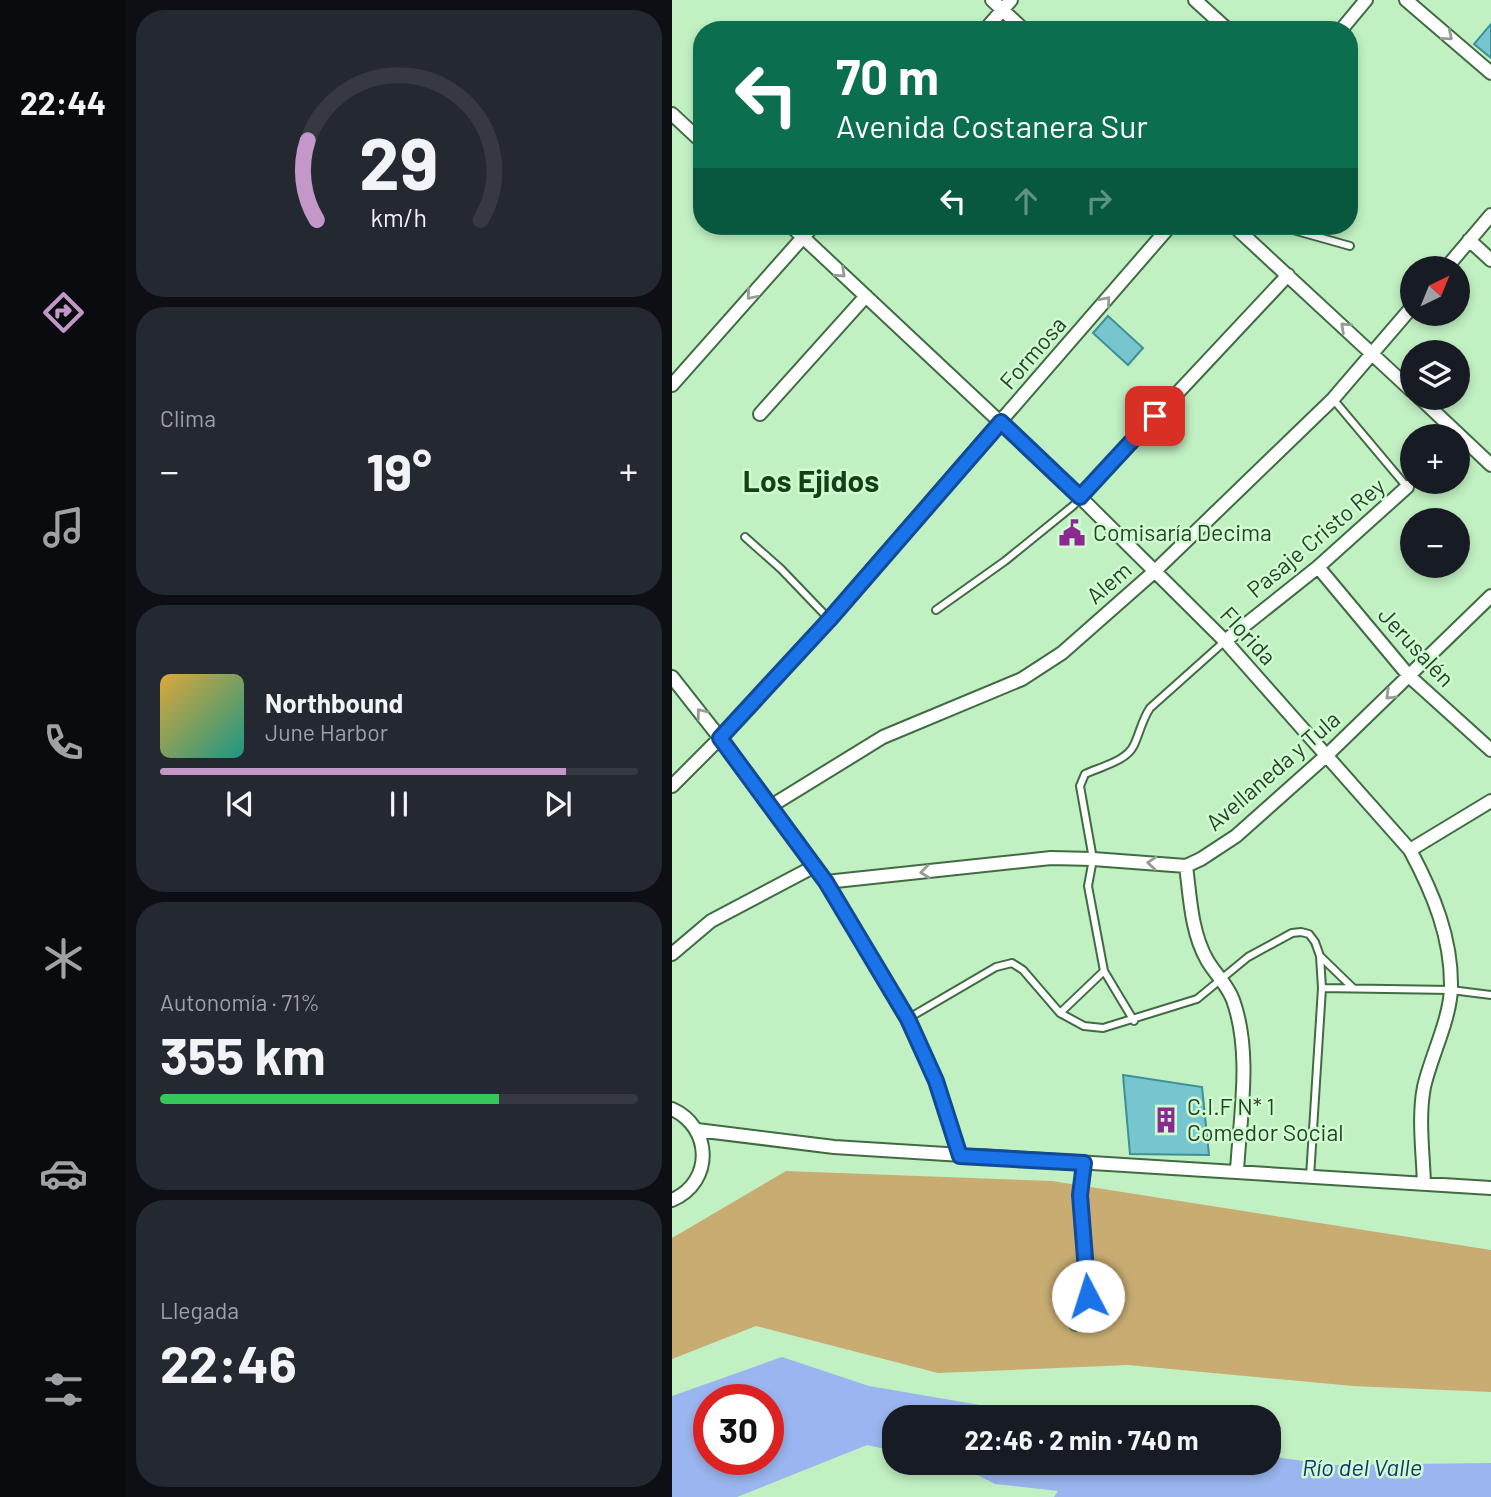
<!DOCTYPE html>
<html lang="es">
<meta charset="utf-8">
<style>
:root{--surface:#171b24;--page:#242831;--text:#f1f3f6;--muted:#9ea1a6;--line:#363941;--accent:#c398c9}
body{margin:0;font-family:Barlow,sans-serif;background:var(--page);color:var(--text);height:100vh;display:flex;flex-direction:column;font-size:26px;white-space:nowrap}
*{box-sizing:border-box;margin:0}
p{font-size:23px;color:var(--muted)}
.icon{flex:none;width:38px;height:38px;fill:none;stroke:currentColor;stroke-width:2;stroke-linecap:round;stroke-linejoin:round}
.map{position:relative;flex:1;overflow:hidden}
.panel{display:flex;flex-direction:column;gap:10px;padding:10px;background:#0d0f14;width:546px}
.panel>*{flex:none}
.hud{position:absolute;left:21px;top:21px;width:665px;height:214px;border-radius:28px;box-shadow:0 4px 10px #0003;background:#0b6e4f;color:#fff;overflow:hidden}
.needle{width:46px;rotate:43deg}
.tools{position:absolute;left:728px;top:256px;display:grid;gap:14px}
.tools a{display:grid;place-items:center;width:70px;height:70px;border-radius:50%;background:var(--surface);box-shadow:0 4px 10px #0003;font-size:35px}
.speed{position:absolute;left:21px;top:1384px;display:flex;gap:14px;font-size:35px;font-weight:700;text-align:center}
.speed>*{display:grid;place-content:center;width:91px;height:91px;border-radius:50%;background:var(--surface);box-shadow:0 4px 10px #0003;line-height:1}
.speed .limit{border:10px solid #d22;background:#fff;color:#111}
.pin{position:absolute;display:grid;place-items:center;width:60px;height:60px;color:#fff;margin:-30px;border-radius:14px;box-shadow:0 4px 10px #0006}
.me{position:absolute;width:77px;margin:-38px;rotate:355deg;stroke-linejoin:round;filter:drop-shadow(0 0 5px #0008)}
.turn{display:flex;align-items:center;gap:24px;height:147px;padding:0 28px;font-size:32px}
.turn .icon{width:91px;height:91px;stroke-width:2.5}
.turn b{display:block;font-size:49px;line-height:60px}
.lanes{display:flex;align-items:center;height:66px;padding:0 28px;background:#0003;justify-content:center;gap:35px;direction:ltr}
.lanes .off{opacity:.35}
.big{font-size:52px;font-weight:700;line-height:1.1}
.panel .card{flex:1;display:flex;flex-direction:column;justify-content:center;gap:10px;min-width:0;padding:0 24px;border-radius:28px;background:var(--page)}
.panel .dial{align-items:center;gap:0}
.dial svg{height:182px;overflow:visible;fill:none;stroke:var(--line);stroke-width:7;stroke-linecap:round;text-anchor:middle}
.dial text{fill:var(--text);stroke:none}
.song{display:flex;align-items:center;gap:21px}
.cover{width:84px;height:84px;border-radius:10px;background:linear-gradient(135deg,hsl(40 70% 55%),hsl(170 70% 35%))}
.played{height:7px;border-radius:4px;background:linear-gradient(90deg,var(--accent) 85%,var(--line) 85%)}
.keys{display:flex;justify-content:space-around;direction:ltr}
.heat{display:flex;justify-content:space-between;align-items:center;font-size:38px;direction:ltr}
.charge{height:10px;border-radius:5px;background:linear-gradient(90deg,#34c759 71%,var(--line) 0)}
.trip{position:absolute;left:210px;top:1405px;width:399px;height:70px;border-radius:28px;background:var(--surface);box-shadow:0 4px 10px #0003;font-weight:700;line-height:70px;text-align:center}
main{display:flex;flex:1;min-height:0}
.menu{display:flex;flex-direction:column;width:126px;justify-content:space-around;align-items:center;background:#090b0e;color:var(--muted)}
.menu .icon{width:49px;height:49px}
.menu .on{color:var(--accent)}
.menu b{font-size:32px;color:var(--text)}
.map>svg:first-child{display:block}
.green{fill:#c8ac72}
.water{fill:#9ab5ef;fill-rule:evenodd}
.building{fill:#77c6cf;stroke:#3f8f98;stroke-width:2}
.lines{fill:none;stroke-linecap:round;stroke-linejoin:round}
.service-casing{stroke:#416b43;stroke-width:10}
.minor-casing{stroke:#416b43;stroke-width:16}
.service{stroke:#fff;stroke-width:6}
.minor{stroke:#fff;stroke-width:12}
.oneway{stroke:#959e95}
.route-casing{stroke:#114b97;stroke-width:18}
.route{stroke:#1a73e8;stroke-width:12}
.labels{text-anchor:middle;stroke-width:5;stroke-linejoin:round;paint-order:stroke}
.street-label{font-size:23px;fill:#2b3d2b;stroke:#cefdcf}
.poi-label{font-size:23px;fill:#2b3d2b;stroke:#cefdcf;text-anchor:start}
.water-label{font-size:24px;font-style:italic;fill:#193274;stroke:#cefdcf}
.district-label{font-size:30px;font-weight:bold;fill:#153e19;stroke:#cefdcf}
</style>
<main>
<nav class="menu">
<b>22:44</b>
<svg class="icon on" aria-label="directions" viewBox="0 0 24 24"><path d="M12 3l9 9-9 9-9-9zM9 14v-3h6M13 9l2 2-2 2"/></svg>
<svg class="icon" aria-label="music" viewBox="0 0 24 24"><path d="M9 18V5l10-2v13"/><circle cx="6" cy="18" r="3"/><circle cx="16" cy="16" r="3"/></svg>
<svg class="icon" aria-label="phone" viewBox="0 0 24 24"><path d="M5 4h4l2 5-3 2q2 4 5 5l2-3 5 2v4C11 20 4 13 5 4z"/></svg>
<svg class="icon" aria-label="climate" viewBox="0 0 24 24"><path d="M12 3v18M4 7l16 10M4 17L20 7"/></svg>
<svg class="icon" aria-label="car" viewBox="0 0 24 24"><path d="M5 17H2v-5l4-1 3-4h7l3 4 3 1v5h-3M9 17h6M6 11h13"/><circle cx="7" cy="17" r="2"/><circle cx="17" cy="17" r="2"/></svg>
<svg class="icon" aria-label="filters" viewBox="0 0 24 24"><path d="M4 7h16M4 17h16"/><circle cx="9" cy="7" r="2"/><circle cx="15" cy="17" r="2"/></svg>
</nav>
<section class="panel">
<div class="card dial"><svg viewBox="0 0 100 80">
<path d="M14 69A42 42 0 1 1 86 69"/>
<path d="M14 69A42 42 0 0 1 10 34" stroke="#c398c9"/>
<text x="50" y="56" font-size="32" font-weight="700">29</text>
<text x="50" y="72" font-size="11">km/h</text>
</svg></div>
<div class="card"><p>Clima</p>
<div class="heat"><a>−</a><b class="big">19°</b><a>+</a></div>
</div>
<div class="card">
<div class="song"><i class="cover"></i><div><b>Northbound</b><p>June Harbor</p></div></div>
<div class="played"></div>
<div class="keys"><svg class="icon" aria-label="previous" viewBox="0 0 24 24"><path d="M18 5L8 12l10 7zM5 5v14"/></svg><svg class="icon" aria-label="pause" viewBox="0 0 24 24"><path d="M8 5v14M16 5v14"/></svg><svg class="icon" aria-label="next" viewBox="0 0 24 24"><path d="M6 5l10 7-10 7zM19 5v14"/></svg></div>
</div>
<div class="card"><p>Autonomía · 71%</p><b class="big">355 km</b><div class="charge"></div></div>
<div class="card"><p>Llegada</p><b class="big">22:46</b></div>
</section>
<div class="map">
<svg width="819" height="1497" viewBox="0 0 819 1497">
<rect width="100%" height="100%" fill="#c1f0c2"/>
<path class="green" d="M114 1171 380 1181 819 1250V1392L681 1386 456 1365 266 1373 84 1326 0 1359V1238Z"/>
<path class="water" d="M110 1357 197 1386 378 1417 222 1418V1451L195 1445 65 1497H0V1396ZM37 1400H96V1460H37Z
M597 1456 659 1465 819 1463V1497H382L386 1491 323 1484 282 1463H597Z"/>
<path class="building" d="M819 24V58L802 44Z
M436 316 471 348 456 365 421 333Z
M451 1075 530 1087 537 1155 458 1154Z"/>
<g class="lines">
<g class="service-casing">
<path id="service" d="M607 226 678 246
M661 399 735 487
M73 537 109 569 157 619
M264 610 333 561 402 505 408 497
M648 956 681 988
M650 988 779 990 819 995
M388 1013 432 971
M235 1019 324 967 340 963 351 970 388 1013 412 1026 431 1028 525 999 576 957 620 933 629 932 637 934 643 942 648 956 650 988 638 1177
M462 1021 432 971 416 886 421 859 408 786 413 774C428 767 455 761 462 745 468 732 470 720 478 708L553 641"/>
</g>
<g class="minor-casing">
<path id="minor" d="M320 0 352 30
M523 0 556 30
M734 0 819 73
M313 30 339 0
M669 30 694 0
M0 114 30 142
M119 226 408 497 553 641 738 850C761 893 780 938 779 988 778 1020 759 1056 752 1087 746 1118 751 1152 752 1184
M562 226 740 391
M797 240 819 260
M774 268 819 215
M0 385 141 226
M747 397 819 465
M88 414 194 296
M408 497 616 275
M646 567 737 676 819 750
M553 641 646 567 735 487
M0 677 48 738 154 882 235 1019 264 1081 288 1156
M0 786 48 738 157 619 498 226
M99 806 211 737 350 679 390 653 483 571 661 399 740 307
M738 850 819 801
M514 866C518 896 519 932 535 960 543 974 555 984 561 1000 580 1053 568 1116 565 1171
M154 882 379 858 421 859 514 866 529 859 564 836 655 755 819 596
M0 954 39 921 143 866
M0 1109C40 1127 42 1182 0 1200
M25 1130 162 1147 819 1188
M404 1324 413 1309 416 1296 408 1195 412 1163"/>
</g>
<use href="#service" class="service"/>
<use href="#minor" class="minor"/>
</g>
<defs><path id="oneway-chevron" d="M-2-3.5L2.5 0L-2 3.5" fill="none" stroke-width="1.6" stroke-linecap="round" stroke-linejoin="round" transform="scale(1.75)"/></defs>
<g class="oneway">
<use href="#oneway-chevron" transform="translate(776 36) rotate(40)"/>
<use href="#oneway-chevron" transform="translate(169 273) rotate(43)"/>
<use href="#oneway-chevron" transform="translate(79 295) rotate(131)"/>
<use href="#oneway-chevron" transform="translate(434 301) rotate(-49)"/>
<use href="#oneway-chevron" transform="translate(673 327) rotate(-137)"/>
<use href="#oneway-chevron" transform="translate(718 695) rotate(136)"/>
<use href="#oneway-chevron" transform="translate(29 713) rotate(-128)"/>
<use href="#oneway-chevron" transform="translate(480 863) rotate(-176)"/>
<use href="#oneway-chevron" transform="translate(253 872) rotate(174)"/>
</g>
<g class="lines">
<g class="route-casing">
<path id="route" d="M416 1296 408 1195 412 1163 288 1156 264 1081 236 1019 154 882 48 738 157 620 329 422 408 497 483 416"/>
</g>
<use href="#route" class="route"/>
</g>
<defs>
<g id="civic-bare" transform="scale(2.1)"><path d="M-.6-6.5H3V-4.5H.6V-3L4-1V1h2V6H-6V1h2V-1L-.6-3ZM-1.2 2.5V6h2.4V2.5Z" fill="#8b2991" stroke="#cefdcf" stroke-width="2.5" paint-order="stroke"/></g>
<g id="building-bare" transform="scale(2.1)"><path d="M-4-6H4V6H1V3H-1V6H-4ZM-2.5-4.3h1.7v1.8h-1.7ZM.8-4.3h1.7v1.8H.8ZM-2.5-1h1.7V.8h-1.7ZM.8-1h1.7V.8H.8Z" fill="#8b2991" stroke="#cefdcf" stroke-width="2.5" paint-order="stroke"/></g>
</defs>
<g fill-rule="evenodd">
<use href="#civic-bare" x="400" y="533"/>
<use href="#building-bare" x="494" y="1120"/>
</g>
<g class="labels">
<g class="street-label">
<text transform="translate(361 353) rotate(-49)" y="8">Formosa</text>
<text transform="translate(644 538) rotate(-40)" y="8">Pasaje Cristo Rey</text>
<text transform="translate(437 583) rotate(-41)" y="8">Alem</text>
<text transform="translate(576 636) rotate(47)" y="8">Florida</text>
<text transform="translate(744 647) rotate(47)" y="8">Jerusalén</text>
<text transform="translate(601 771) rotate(-41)" y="8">Avellaneda y Tula</text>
</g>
<g class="poi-label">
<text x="421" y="541">Comisaría Decima</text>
<text x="515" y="1115">C.I.F N* 1<tspan x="515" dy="26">Comedor Social</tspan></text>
</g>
<g class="water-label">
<text x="690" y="1476">Río del Valle</text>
</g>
<g class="district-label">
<text x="139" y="492">Los Ejidos</text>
</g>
</g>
</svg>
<div class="tools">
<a><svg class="needle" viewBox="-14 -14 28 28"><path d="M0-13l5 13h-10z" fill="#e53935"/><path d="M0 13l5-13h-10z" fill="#9ea1a6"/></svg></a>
<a><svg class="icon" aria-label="layers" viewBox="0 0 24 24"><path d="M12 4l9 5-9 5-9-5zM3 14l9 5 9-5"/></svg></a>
<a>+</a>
<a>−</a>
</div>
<div class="speed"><div class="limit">30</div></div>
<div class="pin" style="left:483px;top:416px;background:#d93025"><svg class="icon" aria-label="arrive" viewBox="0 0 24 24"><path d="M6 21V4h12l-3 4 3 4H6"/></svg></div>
<svg class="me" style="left:416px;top:1296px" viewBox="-20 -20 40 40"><circle r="19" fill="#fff"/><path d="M0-13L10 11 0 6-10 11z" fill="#1a73e8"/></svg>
<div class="trip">22:46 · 2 min · 740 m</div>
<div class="hud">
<div class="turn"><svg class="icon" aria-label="left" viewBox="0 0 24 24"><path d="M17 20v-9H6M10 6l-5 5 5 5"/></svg><div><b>70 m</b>Avenida Costanera Sur</div></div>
<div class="lanes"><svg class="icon" aria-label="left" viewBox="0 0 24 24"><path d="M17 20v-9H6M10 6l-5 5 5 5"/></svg><svg class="icon off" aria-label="ahead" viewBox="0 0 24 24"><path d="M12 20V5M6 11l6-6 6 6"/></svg><svg class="icon off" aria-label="right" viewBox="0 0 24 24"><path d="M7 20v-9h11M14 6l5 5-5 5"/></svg></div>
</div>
</div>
</main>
